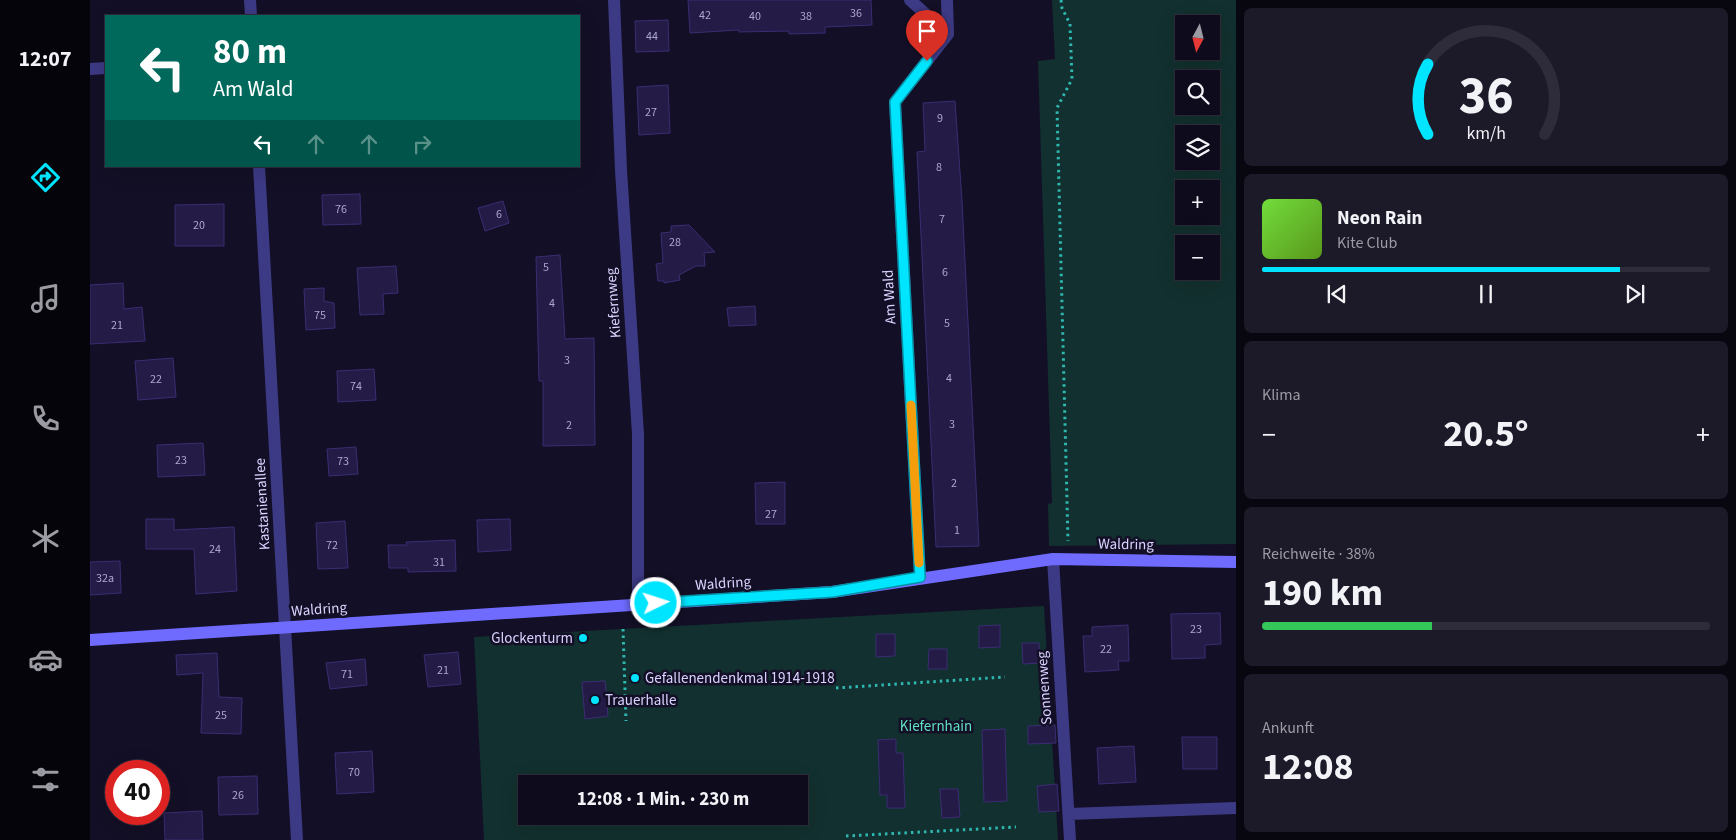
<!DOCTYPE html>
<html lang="de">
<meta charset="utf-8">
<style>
:root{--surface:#0e0b1c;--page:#1c1929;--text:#f1f3f6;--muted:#9b9ba3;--line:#2e2b3b;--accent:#00e5ff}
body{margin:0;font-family:"Source Sans 3",sans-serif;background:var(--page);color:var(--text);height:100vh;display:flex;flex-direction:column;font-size:19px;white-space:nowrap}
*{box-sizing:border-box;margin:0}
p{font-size:16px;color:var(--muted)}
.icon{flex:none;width:28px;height:28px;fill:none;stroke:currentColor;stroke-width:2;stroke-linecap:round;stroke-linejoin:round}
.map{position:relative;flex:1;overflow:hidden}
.sheet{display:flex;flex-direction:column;gap:8px;padding:8px;background:#08060f;width:500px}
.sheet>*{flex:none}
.guide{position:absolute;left:15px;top:15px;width:475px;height:152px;border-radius:0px;box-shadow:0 5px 20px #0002,0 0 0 1px var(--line);background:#00695c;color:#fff;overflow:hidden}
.needle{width:32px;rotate:187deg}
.fabs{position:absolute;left:1085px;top:15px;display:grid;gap:10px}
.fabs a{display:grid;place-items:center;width:45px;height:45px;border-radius:0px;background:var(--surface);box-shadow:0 5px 20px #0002,0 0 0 1px var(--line);font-size:25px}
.speed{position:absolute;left:15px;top:760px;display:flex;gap:10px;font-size:25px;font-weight:700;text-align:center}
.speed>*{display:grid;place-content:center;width:65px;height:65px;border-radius:50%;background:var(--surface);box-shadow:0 5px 20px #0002,0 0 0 1px var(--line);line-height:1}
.speed .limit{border:8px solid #d22;background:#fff;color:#111}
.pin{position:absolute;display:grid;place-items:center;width:42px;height:42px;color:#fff;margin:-51px -21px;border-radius:50% 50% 50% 0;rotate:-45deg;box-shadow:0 0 5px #0007}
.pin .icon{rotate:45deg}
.me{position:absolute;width:55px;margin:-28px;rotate:86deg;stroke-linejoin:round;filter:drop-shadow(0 0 4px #0008)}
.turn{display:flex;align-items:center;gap:18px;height:105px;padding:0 25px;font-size:22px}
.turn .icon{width:65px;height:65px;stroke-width:2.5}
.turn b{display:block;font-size:35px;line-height:42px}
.lanes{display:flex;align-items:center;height:48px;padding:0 25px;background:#0003;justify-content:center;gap:25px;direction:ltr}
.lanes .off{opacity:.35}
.big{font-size:38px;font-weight:700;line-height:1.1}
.sheet .tile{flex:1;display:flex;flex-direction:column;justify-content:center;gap:8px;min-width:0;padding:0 18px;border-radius:8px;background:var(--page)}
.sheet .dial{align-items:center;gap:0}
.dial svg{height:130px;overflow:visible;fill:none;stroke:var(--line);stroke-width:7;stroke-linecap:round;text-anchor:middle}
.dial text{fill:var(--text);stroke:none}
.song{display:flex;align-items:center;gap:15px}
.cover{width:60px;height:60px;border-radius:8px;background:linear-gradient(135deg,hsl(100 70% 55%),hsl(90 70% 35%))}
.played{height:5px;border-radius:2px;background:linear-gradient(90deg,var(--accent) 80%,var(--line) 80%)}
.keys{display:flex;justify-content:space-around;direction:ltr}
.heat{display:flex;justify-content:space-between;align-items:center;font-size:28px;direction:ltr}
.charge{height:8px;border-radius:4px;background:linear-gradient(90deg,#34c759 38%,var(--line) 0)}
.trip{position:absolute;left:428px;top:775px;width:290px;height:50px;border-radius:0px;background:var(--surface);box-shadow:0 5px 20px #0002,0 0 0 1px var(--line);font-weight:700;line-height:50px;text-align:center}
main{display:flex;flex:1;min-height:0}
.tabs{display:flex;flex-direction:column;width:90px;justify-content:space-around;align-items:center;background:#06040b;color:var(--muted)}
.tabs .icon{width:35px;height:35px}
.tabs .selected{color:var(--accent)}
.tabs b{font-size:22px;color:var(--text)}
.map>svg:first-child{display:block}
.green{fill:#12302f;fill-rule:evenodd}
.building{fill:#241b47;stroke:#3b2d73}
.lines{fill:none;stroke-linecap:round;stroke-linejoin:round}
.path{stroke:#2fb8b0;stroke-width:3;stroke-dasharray:2.5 4;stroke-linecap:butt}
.lane{stroke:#3d3a85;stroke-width:12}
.street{stroke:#3d3a85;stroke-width:12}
.secondary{stroke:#6f6bff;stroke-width:12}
.route-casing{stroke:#0095a6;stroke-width:12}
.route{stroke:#00e5ff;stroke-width:9}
.slow{stroke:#f59e0b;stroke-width:9}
.poi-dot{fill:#00e5ff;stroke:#130f26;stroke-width:2}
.labels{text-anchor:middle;stroke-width:5;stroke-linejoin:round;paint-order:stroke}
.number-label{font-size:12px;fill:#aca6d1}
.street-label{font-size:15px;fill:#d9d4ff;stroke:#130f26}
.poi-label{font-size:15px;fill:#d9d4ff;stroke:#130f26;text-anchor:start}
.park-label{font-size:15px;fill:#5fe0c0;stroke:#130f26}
</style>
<main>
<nav class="tabs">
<b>12:07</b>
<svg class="icon selected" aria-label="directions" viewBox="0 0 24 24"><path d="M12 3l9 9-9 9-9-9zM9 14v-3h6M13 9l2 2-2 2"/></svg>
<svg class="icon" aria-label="music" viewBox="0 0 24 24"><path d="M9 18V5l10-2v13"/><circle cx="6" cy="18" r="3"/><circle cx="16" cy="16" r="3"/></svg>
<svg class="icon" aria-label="phone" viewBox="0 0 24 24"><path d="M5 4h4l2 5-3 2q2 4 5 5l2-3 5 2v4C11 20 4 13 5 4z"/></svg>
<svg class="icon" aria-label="climate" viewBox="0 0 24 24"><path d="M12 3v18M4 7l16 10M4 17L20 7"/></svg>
<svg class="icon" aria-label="car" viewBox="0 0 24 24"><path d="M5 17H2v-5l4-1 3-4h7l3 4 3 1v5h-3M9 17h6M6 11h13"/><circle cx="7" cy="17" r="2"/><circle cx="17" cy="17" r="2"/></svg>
<svg class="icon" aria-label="filters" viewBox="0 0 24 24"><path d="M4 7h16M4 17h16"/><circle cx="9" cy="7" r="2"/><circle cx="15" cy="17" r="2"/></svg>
</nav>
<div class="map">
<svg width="1146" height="840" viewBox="0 0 1146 840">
<rect width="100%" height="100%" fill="#130f26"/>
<path class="green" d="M962 0H1146V544L959 546 958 504 962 503 948 61 965 59ZM1094 24H1121V51H1094ZM1094 79H1121V106H1094ZM1094 134H1121V161H1094ZM1094 189H1121V216H1094ZM1094 244H1121V271H1094Z
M954 606 968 840H394L384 637ZM436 784H709V816H436Z"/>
<path class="building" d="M598 0H781L782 25 735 27V33L699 34V31L649 32V30L600 33Z
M578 20 579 51 546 52 545 21Z
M578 85 580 133 549 135 547 87Z
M865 101 872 200 889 546 846 547 827 152 835 151 833 103Z
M270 194 271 224 233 225 232 195Z
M413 201 419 223 395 231 388 208Z
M134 204V246H85V205Z
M599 225 625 252 614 253 615 266H606L589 275 590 280 574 283V281H568L566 264 573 263 571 233 581 232V226Z
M470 255 475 339 504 338 505 445 453 446V381H449L446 257Z
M306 266 308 293 293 294 294 314 270 315 267 268Z
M33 283 34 309 52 307 55 341 0 344V285Z
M234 288V301L244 303 245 328 216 330 214 289Z
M665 306 666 325 639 326 637 308Z
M83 358 86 397 48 400 45 361Z
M284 369 286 400 248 402 247 371Z
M113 443 115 475 68 477 67 445Z
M266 447 268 474 239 476 237 449Z
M695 482V524H666L665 483Z
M56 519H84V530L144 527 147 591 106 594 104 549H56Z
M420 519 421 550 388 552 387 520Z
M255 521 258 568 228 569 226 523Z
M365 540 366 571 318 572V568H299L298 545H317L316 542Z
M30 561 31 593 0 595V562Z
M1130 613 1131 644 1115 645V658L1082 659 1081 614Z
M910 625V647L889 648V626Z
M1038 625 1039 661H1028L1029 670 995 672 993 636H1002V627Z
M786 634H805V656L786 657Z
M932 643H949L950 663 933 664Z
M839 649H857V669H838Z
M368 652 371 684 338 687 334 655Z
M127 653 129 697 152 698 151 734 111 733 113 673 87 675 86 655Z
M275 659 277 685 240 689 236 663Z
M515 681 518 716 495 719 492 682Z
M965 725 966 743 938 744V726Z
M915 729 917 801 894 802 892 730Z
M1092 737H1127V769H1093Z
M806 739V753H813L815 808H797V795H790L788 740Z
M1044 746 1046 782 1009 784 1007 748Z
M282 751 284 792 247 794 245 753Z
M167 776 168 814 129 815 128 777Z
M967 784 969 811 949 812 947 786Z
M850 789H868L870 817 852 818Z
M112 811 113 840H75L74 813Z"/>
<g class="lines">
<path class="path" d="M971 0 972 8 980 24 982 79 967 108 978 541
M533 629 536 721
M746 688 915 677
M756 836 926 827"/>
<path class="lane" d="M963 559 980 840
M979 814 1146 808"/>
<path class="street" d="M160 0 161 16
M524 0 531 170 548 434V604
M820 0 858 34
M0 69 16 68
M169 166 207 840
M830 577 805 102 858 34 857 0"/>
<path class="secondary" d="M0 640 742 592 963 559 1146 562"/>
</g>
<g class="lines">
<g class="route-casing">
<path id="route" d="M566 603 742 592 830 577 805 102 837 61"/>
</g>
<use href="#route" class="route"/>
<path class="slow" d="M821 405 829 563"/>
</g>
<g class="poi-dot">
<circle cx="493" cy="638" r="5"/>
<circle cx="545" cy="678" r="5"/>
<circle cx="505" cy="700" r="5"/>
</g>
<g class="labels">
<g class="number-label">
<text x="766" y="17">36</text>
<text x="615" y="19">42</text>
<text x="665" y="20">40</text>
<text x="716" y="20">38</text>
<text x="562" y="40">44</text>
<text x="561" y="116">27</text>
<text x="850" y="122">9</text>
<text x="849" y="171">8</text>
<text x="251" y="213">76</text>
<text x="409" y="218">6</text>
<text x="852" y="223">7</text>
<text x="109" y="229">20</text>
<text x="585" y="246">28</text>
<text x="456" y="271">5</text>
<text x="855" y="276">6</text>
<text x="462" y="307">4</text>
<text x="230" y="319">75</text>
<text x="857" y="327">5</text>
<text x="27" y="329">21</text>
<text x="477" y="364">3</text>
<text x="859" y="382">4</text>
<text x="66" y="383">22</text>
<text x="266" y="390">74</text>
<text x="862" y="428">3</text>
<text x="479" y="429">2</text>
<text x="91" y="464">23</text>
<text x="253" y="465">73</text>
<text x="864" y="487">2</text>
<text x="681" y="518">27</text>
<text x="867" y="534">1</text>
<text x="242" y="549">72</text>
<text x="125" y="553">24</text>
<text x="349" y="566">31</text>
<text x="15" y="582">32a</text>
<text x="1106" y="633">23</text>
<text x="1016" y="653">22</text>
<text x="353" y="674">21</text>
<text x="257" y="678">71</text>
<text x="131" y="719">25</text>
<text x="264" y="776">70</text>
<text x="148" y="799">26</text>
</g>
<g class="street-label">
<text transform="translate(799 297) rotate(-93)" y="5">Am Wald</text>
<text transform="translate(523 303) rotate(-94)" y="5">Kiefernweg</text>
<text transform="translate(172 504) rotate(-93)" y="5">Kastanienallee</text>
<text transform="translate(1036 544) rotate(1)" y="5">Waldring</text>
<text transform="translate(633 583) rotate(-4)" y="5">Waldring</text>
<text transform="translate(229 609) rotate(-4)" y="5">Waldring</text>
<text transform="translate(954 688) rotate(-94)" y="5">Sonnenweg</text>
</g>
<g class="poi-label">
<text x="483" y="643" text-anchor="end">Glockenturm</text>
<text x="555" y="683">Gefallenendenkmal 1914-1918</text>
<text x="515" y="705">Trauerhalle</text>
</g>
<g class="park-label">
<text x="846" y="731">Kiefernhain</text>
</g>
</g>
</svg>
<div class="fabs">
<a><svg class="needle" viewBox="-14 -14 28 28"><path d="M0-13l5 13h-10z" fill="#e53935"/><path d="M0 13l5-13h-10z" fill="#9b9ba3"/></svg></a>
<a><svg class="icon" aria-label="search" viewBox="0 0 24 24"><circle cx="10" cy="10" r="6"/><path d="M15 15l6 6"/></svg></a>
<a><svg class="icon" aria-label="layers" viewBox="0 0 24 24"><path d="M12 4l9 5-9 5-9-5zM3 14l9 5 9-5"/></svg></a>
<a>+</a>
<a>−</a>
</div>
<div class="speed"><div class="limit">40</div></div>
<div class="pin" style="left:837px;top:61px;background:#d93025"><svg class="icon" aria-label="arrive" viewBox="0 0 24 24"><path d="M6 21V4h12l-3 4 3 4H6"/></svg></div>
<svg class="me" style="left:566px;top:603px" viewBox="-20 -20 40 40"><circle r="17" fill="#00e5ff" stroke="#fff" stroke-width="3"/><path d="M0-11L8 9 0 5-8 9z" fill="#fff"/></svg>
<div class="trip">12:08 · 1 Min. · 230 m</div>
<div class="guide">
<div class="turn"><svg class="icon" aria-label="left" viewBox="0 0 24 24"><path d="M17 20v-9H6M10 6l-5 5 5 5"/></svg><div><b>80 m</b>Am Wald</div></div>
<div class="lanes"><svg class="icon" aria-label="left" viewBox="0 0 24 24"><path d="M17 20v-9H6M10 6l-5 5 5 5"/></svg><svg class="icon off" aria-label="ahead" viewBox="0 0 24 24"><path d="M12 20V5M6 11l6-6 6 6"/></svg><svg class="icon off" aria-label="ahead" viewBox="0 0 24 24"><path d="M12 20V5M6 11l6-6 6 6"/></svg><svg class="icon off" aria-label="right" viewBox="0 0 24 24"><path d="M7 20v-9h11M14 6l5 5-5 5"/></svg></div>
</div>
</div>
<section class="sheet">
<div class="tile dial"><svg viewBox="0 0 100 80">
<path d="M14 69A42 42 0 1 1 86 69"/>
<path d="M14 69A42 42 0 0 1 14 26" stroke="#00e5ff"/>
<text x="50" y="56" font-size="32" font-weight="700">36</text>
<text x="50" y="72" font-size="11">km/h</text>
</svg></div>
<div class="tile">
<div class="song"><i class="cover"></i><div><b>Neon Rain</b><p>Kite Club</p></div></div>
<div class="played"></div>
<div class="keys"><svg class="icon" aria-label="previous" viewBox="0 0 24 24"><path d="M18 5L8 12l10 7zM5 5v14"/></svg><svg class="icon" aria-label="pause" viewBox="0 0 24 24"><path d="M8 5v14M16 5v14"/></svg><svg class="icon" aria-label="next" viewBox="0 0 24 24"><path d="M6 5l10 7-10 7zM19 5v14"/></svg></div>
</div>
<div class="tile"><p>Klima</p>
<div class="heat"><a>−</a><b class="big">20.5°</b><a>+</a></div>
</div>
<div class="tile"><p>Reichweite · 38%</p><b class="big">190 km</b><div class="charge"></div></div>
<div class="tile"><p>Ankunft</p><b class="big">12:08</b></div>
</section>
</main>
